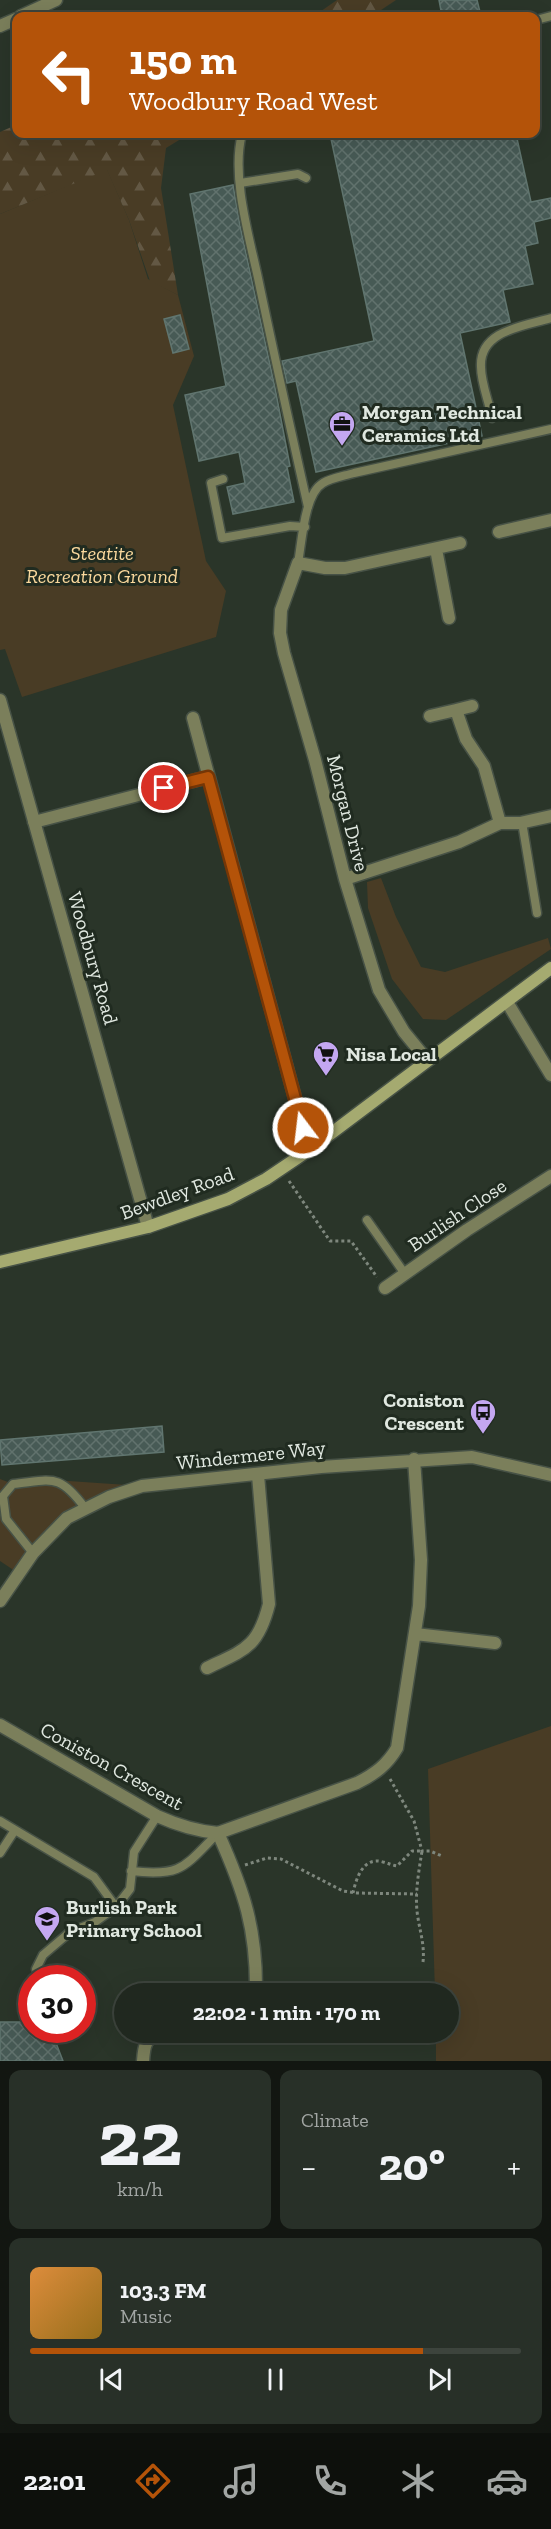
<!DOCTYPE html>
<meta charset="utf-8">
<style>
:root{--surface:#20281f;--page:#283028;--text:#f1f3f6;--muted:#a2a6a4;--line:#3d443d;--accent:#b45309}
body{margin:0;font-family:"Zilla Slab",serif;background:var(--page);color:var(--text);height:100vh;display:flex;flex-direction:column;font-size:22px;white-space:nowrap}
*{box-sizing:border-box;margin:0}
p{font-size:20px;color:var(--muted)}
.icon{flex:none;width:33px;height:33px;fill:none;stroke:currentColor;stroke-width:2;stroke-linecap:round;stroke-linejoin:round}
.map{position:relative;height:2061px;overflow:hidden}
.side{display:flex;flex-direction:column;gap:9px;padding:9px;background:#121611;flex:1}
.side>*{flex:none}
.guide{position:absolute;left:12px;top:12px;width:528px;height:126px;border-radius:12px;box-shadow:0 6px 24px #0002,0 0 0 2px var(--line);background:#b45309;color:#fff;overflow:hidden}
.speed{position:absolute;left:18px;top:1965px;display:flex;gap:12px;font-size:30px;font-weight:700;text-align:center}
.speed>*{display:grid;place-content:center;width:78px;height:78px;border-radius:50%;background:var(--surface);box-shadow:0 6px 24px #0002,0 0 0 2px var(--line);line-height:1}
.speed .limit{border:9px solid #d22;background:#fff;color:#111}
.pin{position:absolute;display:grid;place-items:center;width:51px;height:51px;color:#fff;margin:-26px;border:3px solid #fff;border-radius:50%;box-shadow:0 2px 6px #0007}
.me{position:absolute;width:66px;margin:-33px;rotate:345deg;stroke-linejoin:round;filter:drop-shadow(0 0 4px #0008)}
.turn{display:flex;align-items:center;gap:21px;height:126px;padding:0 18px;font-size:27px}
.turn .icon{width:78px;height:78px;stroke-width:2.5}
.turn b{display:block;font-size:42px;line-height:51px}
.big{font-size:45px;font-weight:700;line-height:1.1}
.side .widget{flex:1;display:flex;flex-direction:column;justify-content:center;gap:9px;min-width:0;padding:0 21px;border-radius:12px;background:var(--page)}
.side .dial{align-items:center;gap:0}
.dial b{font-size:78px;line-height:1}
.song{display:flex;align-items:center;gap:18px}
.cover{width:72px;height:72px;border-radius:9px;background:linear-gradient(135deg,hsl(30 70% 55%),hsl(40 70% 35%))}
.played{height:6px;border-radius:3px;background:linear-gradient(90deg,var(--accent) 80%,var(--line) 80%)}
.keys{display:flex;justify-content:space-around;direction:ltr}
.heat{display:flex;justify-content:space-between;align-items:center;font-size:33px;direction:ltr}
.side .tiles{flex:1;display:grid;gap:9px;grid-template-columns:1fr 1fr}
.widget:last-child{grid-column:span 2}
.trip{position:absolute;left:114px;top:1983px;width:345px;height:60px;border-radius:30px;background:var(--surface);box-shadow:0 6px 24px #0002,0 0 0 2px var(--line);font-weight:700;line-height:60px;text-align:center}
.tabs{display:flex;height:96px;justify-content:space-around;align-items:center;background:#0d100c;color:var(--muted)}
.tabs .icon{width:42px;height:42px}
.tabs .active{color:var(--accent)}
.tabs b{font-size:27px;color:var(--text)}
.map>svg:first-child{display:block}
.green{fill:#493c25}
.forest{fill:url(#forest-firs)}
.building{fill:url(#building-cross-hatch);stroke:#60756f;stroke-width:1.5}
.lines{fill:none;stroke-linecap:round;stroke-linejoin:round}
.lane-casing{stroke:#475246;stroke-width:11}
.street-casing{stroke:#475246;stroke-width:15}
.secondary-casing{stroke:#475246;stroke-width:15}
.path{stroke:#7e877d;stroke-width:3;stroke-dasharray:3 3;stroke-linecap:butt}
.lane{stroke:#7b7f5b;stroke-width:8}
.street{stroke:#7b7f5b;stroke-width:12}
.secondary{stroke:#a5aa70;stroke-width:12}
.route-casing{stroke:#753606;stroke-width:15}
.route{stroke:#b45309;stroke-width:10}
.labels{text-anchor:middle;stroke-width:6;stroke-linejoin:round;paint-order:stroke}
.poi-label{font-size:20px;font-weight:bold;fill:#e0e8e0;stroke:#202b20;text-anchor:start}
.park-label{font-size:20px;font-style:italic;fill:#fbd99d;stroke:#202b20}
.street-label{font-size:20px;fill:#e0e8e0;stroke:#202b20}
</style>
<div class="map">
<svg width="551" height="2061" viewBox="0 0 551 2061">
<defs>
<pattern id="forest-firs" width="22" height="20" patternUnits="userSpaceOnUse" patternTransform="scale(1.5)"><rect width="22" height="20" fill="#493c25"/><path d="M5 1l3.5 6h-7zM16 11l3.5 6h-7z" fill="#635844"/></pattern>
<pattern id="building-cross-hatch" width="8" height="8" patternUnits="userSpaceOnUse" patternTransform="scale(1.5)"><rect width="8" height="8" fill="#475a55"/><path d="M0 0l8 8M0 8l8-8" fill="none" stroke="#61726d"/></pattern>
</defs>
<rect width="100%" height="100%" fill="#2a3529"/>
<path class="green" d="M107 169 129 220 148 279 178 295 194 356 173 405 206 561 226 591 216 637 22 697 5 649 0 650V214Z
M381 878 396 917 421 967 445 972 548 938 551 949 446 1020 423 1019 392 979 368 908 367 882Z
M0 1479 13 1484 54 1480 142 1486 67 1518 18 1573 0 1561Z
M551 1726V2061H436V2033L448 2032V1994L435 1993 428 1769Z"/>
<path class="forest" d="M337 0H396L372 16H314Z
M16 125V134H189L166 148 161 188 178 295 150 281 129 220 107 170 0 214V132Z"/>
<path class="building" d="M439 0H477L481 16H442Z
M330 134H516L531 202 551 198V218L534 222 538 243 525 246 533 284 503 290 510 322 460 333 482 436 316 472 296 381 287 383 282 361 374 341Z
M233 185 240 226 275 388 290 466 287 467 294 502 233 514 227 487 245 483 239 452 199 461 185 395 226 386 190 194Z
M180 315 189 349 173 353 164 319Z
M162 1426 164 1452 2 1465 0 1440Z
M0 2022H32V2030H51L63 2061H0Z"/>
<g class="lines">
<g class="lane-casing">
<path id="lane" d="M536 20 551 16
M242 134C231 176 249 236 258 278 274 355 291 431 308 507
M240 183 298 174 306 178
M492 418C489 402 481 383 481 367 479 330 525 326 551 318
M223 479 211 483 222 538 290 526 305 527
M298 563C302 542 304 494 323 483 331 478 344 476 354 473L551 429
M522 822 537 913
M367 1220 405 1274
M33 1553 6 1519 3 1496 13 1484C53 1480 59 1473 85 1508
M0 1821 94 1877 116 1907
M0 1853 15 1830
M131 1871C182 1877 184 1867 218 1833
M40 1978 36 1969 43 1955 70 1932 95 1922 116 1907 130 1889 134 1852 157 1816"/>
</g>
<g class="street-casing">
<path id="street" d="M21 16 56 0
M0 26 16 19
M499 532 551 520
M436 549 449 618
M0 700 148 1227
M472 706 456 710 466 739 484 766 500 823
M430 716 456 710
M193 718 309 1150
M34 822 208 777
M345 879 459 842 500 823H520L551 816
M507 1002 551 1075
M427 1060 404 1032 379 990 345 879 315 760 284 653 280 633 281 610 298 563 325 568H345L460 543
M385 1288 467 1230 551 1176
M0 1601 33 1553 67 1518 109 1497 142 1486 321 1467 472 1457 551 1475
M415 1634 495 1643
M207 1668C244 1650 258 1648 269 1604L258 1475
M0 1725 157 1816C177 1825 196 1831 218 1833L357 1783C375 1774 387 1765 397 1748L419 1606 421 1560 414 1459
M218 1833C244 1891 257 1929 256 1994
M143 2061C144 2046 145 2038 160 2032"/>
</g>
<g class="secondary-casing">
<path id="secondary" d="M0 1262 148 1227 228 1199 266 1179 309 1150 551 968"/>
</g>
<path class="path" d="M289 1181 330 1241H351L377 1277
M390 1779 414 1821 422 1851H430L442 1856
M245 1865 267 1858 281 1859 343 1891 357 1893 417 1894
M353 1893C356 1879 363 1856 383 1862 388 1863 391 1865 397 1866L412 1851H422C419 1870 415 1892 417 1911 419 1929 425 1944 423 1962"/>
<use href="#lane" class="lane"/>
<use href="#street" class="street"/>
<use href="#secondary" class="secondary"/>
</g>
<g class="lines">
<g class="route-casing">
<path id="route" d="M164 788 208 777 303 1128"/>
</g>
<use href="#route" class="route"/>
</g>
<defs>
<g id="office-pin" transform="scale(1.35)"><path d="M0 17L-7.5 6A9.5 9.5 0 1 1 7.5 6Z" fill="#c4a7f1" stroke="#202b20"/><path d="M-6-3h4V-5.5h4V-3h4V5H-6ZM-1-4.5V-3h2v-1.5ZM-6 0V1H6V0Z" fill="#111"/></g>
<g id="supermarket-pin" transform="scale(1.35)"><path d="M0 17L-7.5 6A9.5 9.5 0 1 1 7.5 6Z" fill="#c4a7f1" stroke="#202b20"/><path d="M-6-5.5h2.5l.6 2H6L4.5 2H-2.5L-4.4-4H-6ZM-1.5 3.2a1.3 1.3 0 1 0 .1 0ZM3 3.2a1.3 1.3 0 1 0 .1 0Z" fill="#111"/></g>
<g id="bus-pin" transform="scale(1.35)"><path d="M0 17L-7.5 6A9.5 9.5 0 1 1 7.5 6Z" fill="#c4a7f1" stroke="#202b20"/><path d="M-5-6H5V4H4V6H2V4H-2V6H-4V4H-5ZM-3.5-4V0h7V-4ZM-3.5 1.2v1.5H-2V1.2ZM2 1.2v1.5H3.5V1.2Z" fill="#111"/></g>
<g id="school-pin" transform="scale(1.35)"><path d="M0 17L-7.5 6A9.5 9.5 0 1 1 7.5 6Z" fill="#c4a7f1" stroke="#202b20"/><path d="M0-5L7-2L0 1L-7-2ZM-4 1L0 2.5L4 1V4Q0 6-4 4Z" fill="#111"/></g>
</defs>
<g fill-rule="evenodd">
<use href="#office-pin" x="342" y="424"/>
<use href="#supermarket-pin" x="326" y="1054"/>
<use href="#bus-pin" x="483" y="1412"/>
<use href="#school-pin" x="47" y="1919"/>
</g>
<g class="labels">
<g class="poi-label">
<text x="362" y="419">Morgan Technical<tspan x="362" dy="23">Ceramics Ltd</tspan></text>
<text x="346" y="1061">Nisa Local</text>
<text x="464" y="1407" text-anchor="end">Coniston<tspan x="464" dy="23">Crescent</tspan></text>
<text x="66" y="1914">Burlish Park<tspan x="66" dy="23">Primary School</tspan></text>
</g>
<g class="park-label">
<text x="102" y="560">Steatite<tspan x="102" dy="23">Recreation Ground</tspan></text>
</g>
<g class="street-label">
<text transform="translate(348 813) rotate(76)" y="7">Morgan Drive</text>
<text transform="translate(93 958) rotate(74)" y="7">Woodbury Road</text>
<text transform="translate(177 1193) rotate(-20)" y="7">Bewdley Road</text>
<text transform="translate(457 1215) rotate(-34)" y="7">Burlish Close</text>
<text transform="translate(251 1455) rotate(-6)" y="7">Windermere Way</text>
<text transform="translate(112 1766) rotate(29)" y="7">Coniston Crescent</text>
</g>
</g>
</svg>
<div class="speed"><div class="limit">30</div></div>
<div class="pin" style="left:164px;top:788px;background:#d93025"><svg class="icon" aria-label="arrive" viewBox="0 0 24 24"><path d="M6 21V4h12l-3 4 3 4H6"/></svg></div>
<svg class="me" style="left:303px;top:1128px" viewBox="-20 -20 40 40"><circle r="17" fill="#b45309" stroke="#fff" stroke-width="3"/><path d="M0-11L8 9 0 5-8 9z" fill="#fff"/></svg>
<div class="trip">22:02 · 1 min · 170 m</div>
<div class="guide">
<div class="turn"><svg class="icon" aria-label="left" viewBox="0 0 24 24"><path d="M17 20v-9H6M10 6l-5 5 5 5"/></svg><div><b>150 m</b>Woodbury Road West</div></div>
</div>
</div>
<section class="side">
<div class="tiles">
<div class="widget dial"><b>22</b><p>km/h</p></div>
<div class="widget"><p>Climate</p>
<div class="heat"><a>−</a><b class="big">20°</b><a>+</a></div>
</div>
<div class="widget">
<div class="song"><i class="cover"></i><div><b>103.3 FM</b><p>Music</p></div></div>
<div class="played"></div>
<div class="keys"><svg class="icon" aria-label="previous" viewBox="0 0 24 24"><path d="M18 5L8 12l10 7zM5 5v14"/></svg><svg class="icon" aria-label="pause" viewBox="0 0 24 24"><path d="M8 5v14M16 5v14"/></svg><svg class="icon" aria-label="next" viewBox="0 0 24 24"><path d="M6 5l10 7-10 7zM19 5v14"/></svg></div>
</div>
</div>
</section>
<nav class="tabs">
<b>22:01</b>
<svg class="icon active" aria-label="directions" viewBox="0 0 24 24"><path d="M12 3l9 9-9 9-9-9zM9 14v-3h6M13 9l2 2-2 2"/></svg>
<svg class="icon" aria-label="music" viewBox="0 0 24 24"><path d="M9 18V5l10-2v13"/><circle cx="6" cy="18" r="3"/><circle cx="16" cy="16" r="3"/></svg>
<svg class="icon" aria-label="phone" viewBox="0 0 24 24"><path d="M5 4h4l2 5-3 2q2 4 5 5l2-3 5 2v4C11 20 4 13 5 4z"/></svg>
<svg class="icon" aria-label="climate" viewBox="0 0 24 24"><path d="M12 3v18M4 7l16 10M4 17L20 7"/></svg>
<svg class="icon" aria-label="car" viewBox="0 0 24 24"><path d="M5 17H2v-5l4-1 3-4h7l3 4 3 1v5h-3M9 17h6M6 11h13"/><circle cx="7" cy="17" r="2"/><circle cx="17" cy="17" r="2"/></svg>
</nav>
